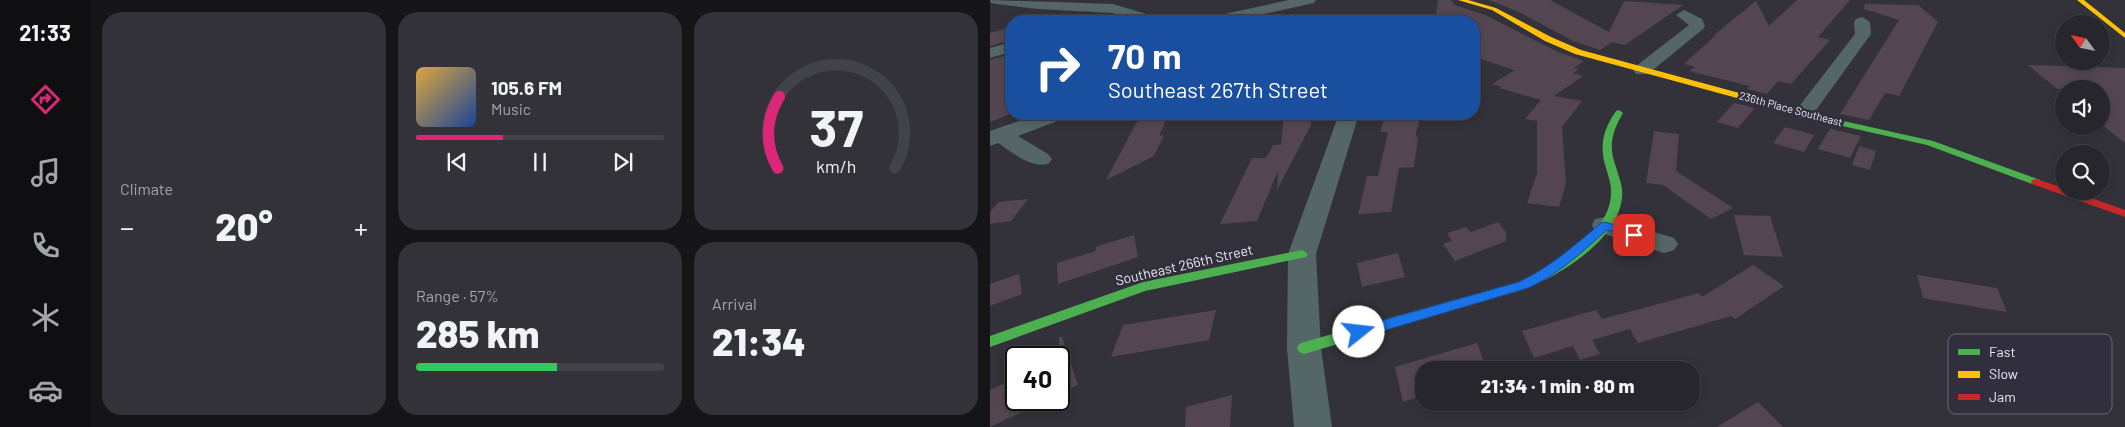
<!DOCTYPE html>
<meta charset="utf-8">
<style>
:root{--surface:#26262c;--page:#323238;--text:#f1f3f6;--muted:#a4a5a9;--line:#424348;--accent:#db2777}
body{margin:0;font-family:Barlow,sans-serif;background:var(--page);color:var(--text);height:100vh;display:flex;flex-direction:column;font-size:19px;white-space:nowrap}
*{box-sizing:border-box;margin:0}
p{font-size:16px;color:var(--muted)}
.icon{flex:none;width:28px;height:28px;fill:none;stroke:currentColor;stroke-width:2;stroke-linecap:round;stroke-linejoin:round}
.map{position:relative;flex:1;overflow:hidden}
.drawer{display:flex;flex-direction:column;gap:12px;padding:12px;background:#151518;width:900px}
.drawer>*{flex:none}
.banner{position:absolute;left:15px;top:15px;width:475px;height:105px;border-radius:20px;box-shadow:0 2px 8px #0003,0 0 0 1px var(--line);background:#1a4fa0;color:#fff;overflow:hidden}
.needle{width:32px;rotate:303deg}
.tools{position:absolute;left:1065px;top:15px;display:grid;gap:10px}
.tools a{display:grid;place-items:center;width:55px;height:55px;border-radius:50%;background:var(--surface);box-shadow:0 2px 8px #0003,0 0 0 1px var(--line);font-size:25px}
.speed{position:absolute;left:15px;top:346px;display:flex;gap:10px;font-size:25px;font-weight:700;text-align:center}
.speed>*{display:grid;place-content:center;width:65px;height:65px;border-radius:50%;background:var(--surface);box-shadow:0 2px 8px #0003,0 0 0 1px var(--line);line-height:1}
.speed .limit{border:2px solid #111;border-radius:8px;background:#fff;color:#111}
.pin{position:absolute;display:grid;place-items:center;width:42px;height:42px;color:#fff;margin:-21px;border-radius:10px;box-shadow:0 2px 8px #0006}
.me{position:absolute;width:55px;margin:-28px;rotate:74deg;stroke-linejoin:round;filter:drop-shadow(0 0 4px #0008)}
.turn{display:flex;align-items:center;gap:18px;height:105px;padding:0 20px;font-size:22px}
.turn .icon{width:65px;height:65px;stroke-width:2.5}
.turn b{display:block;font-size:35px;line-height:42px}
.big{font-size:38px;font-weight:800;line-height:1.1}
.drawer .card{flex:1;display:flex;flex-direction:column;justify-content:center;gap:8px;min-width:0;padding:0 18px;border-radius:20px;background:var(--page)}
.drawer .dial{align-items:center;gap:0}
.dial svg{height:130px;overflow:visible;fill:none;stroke:var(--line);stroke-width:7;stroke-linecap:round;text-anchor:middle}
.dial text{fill:var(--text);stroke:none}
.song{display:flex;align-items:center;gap:15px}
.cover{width:60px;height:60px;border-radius:8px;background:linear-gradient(135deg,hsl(40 70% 55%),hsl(220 70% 35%))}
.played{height:5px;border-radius:2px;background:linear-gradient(90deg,var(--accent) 35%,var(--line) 35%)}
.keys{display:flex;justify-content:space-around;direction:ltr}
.heat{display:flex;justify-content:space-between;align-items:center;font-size:28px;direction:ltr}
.charge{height:8px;border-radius:4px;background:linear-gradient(90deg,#34c759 57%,var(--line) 0)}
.drawer .tiles{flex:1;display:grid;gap:12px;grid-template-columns:repeat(3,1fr)}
.card:first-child{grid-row:span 2}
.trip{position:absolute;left:425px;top:361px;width:285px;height:50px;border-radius:20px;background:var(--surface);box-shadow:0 2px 8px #0003,0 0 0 1px var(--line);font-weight:800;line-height:50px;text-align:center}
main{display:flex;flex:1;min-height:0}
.tab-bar{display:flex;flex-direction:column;width:90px;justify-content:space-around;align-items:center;background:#0f0f12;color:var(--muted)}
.tab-bar .icon{width:35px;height:35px}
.tab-bar .current{color:var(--accent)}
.tab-bar b{font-size:22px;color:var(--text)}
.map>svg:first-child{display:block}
.building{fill:#534651}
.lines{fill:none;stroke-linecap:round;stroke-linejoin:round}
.street{fill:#546766;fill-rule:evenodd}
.fast{fill:#4caf50;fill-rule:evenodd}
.slow{fill:#ffc107;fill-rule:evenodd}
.jam{fill:#c62828;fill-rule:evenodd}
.route{fill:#1a73e8;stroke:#114b97}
.labels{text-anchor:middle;stroke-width:5;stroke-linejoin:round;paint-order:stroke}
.far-street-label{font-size:11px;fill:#ebe9f3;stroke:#312e3d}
.street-label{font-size:14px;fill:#ebe9f3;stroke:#312e3d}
.key{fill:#312e3d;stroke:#696674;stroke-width:1}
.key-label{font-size:14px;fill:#ebe9f3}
</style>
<main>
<nav class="tab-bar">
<b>21:33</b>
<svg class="icon current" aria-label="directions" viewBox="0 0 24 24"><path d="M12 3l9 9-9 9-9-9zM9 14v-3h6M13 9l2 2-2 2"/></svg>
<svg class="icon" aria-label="music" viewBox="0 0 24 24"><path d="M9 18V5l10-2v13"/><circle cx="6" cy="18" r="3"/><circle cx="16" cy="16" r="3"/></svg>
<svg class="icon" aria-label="phone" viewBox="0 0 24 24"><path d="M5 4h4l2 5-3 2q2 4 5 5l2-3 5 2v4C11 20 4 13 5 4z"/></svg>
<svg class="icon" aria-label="climate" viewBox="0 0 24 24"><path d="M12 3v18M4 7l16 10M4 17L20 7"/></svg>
<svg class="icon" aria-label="car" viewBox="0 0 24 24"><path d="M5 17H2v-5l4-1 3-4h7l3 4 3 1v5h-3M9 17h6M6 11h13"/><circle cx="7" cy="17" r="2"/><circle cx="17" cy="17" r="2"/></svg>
</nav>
<section class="drawer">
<div class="tiles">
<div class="card"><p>Climate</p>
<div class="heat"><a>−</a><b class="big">20°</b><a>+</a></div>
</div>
<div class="card">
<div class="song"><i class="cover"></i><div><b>105.6 FM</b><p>Music</p></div></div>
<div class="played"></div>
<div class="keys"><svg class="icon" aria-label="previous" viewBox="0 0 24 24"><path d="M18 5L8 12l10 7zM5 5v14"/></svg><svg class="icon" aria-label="pause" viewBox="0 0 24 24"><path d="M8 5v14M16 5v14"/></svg><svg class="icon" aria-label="next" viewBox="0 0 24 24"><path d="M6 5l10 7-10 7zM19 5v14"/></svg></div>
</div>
<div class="card dial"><svg viewBox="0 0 100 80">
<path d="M14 69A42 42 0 1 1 86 69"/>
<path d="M14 69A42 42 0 0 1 15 25" stroke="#db2777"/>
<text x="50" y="56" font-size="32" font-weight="700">37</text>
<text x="50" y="72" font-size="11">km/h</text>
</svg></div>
<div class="card"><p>Range · 57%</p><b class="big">285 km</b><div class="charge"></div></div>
<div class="card"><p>Arrival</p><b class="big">21:34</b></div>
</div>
</section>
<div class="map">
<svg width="1135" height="427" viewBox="0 0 1135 427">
<rect width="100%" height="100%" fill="#33323a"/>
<path class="building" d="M448 0H461L465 5 495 15 566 51 594 61 584 68 589 69 583 73 593 76 564 96 592 101 572 127 576 184 569 207 537 203 547 174V121L535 119 551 100 509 88 512 87 502 84 525 70 484 57V21H445Z
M499 0H560L619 32 634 1 693 5 635 45 622 42 610 50 583 41 529 12Z
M807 0H860L828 37 840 40 801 84 788 81 777 94 757 89 760 86 699 71 705 67 694 64 726 35H724L766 1 779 26Z
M875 4 928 5 948 22 909 96 895 93 879 120 850 114 909 20 874 9Z
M21 27V40L0 46V33Z
M21 54V114L0 122V60Z
M1038 65 1135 68V143L1111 124V89H1067Z
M744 103 765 108 748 128 727 122Z
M151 114H179L169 136 174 135 164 156 116 180Z
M294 114H321V125L287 190 288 171 267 221 230 224 262 158H276L283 145H291Z
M396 114H431L425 137H428L424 167 409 168 401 212 368 214 377 176H388L398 132H390Z
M795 127 824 135 814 152 783 143Z
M840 129 871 136 860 158 828 149Z
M664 131 689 134 686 171 743 208 721 219 673 185 656 183Z
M869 146 886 151 880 170 862 165Z
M38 199 21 221 0 224V212L9 202Z
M744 215 780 216 793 257 754 255Z
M508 222 516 232V241L465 261 453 244 462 241 457 233 476 227 481 232Z
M144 235 148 257 68 284 67 263 106 251 105 247Z
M408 253 415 277 372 287 367 263Z
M763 265 794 286 745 319 741 316 648 343 640 329 602 340 610 354 590 360 583 346 544 358 532 331 606 310 612 319 709 293 712 297Z
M29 274 32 294 0 306V284Z
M927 275 1007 288 1017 312 933 298Z
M226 310 219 340 121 357 133 325Z
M69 337H72L88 385 69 394Z
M487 343 497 370H434V395L413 402 405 367Z
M26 378V400H57L0 427V390Z
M242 395 240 427H195L196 407Z
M768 402 793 427H727Z"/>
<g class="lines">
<path class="street" d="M0 0 123 4 170 18 172 21H148L122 13 48 9 6 4 1 3Z
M299 0H326L324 3 242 21H214L216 18Z
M694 10 712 19 715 26 713 29 658 74H646L643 70 646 66 699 25 686 15Z
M872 17 880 22 881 34 821 117 814 119 807 117 804 113 865 34 864 22 866 19Z
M21 42V52L0 58V48Z
M49 114H78L75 118 28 136 58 154 62 159 58 164C40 168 23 153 8 143L0 146V131Z
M349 114H369L326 254 331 348 342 427H304L297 348 298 254Z
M615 217 684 238 688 244 684 250 674 253 605 231 602 225 605 219Z"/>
<path class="fast" d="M761 96 849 120 943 141 1050 180 1051 182 1050 184H1042L937 145 848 125 758 101V97Z
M629 110 633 113C622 132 618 146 626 167 628 174 631 182 632 189 636 237 567 278 529 291L314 354 309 352 307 348 309 344 314 342 528 282C563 267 623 234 621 190 621 183 618 175 616 168 609 146 613 130 626 111Z
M312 250 318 254 316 257 155 291 0 347V336L153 282Z"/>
<path class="slow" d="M468 0H478L506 8 561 37 591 50 764 97 765 99 764 101H758L585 54 555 41 502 10Z
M1087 0H1094L1135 33V38Z"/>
<path class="jam" d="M1046 179 1074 188V191H1082L1135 210V217L1042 184 1041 182 1042 180Z"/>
</g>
<path class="route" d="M615 222 648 232 650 235 644 239 617 230C591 253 569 274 538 288L369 338 364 336 362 332 364 329 369 327 529 282C560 267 584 246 611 223Z"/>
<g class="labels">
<g class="far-street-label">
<text transform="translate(801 109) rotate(15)" y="4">236th Place Southeast</text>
</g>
<g class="street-label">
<text transform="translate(194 265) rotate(-13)" y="5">Southeast 266th Street</text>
</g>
</g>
<rect x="958" y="334" width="164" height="80" rx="8" class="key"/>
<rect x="968" y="349" width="22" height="6" fill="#4caf50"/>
<rect x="968" y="371" width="22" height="7" fill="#ffc107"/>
<rect x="968" y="394" width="22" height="6" fill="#c62828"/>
<g class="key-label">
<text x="999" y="357">Fast</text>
<text x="999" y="379">Slow</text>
<text x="999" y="402">Jam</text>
</g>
</svg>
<div class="tools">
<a><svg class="needle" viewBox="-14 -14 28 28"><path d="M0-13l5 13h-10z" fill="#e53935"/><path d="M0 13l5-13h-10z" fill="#a4a5a9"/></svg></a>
<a><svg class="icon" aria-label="sound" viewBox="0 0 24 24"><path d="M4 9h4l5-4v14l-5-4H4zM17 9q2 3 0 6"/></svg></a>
<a><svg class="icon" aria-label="search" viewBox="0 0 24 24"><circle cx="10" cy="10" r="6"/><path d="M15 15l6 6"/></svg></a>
</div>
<div class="speed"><div class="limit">40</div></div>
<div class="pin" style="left:644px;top:235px;background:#d93025"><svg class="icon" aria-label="arrive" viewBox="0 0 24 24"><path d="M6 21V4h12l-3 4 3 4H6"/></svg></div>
<svg class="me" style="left:369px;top:332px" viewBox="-20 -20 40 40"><circle r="19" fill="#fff"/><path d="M0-13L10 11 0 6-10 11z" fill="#1a73e8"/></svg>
<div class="trip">21:34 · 1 min · 80 m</div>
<div class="banner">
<div class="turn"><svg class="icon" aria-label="right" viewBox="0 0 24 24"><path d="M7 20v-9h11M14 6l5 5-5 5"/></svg><div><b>70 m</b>Southeast 267th Street</div></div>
</div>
</div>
</main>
